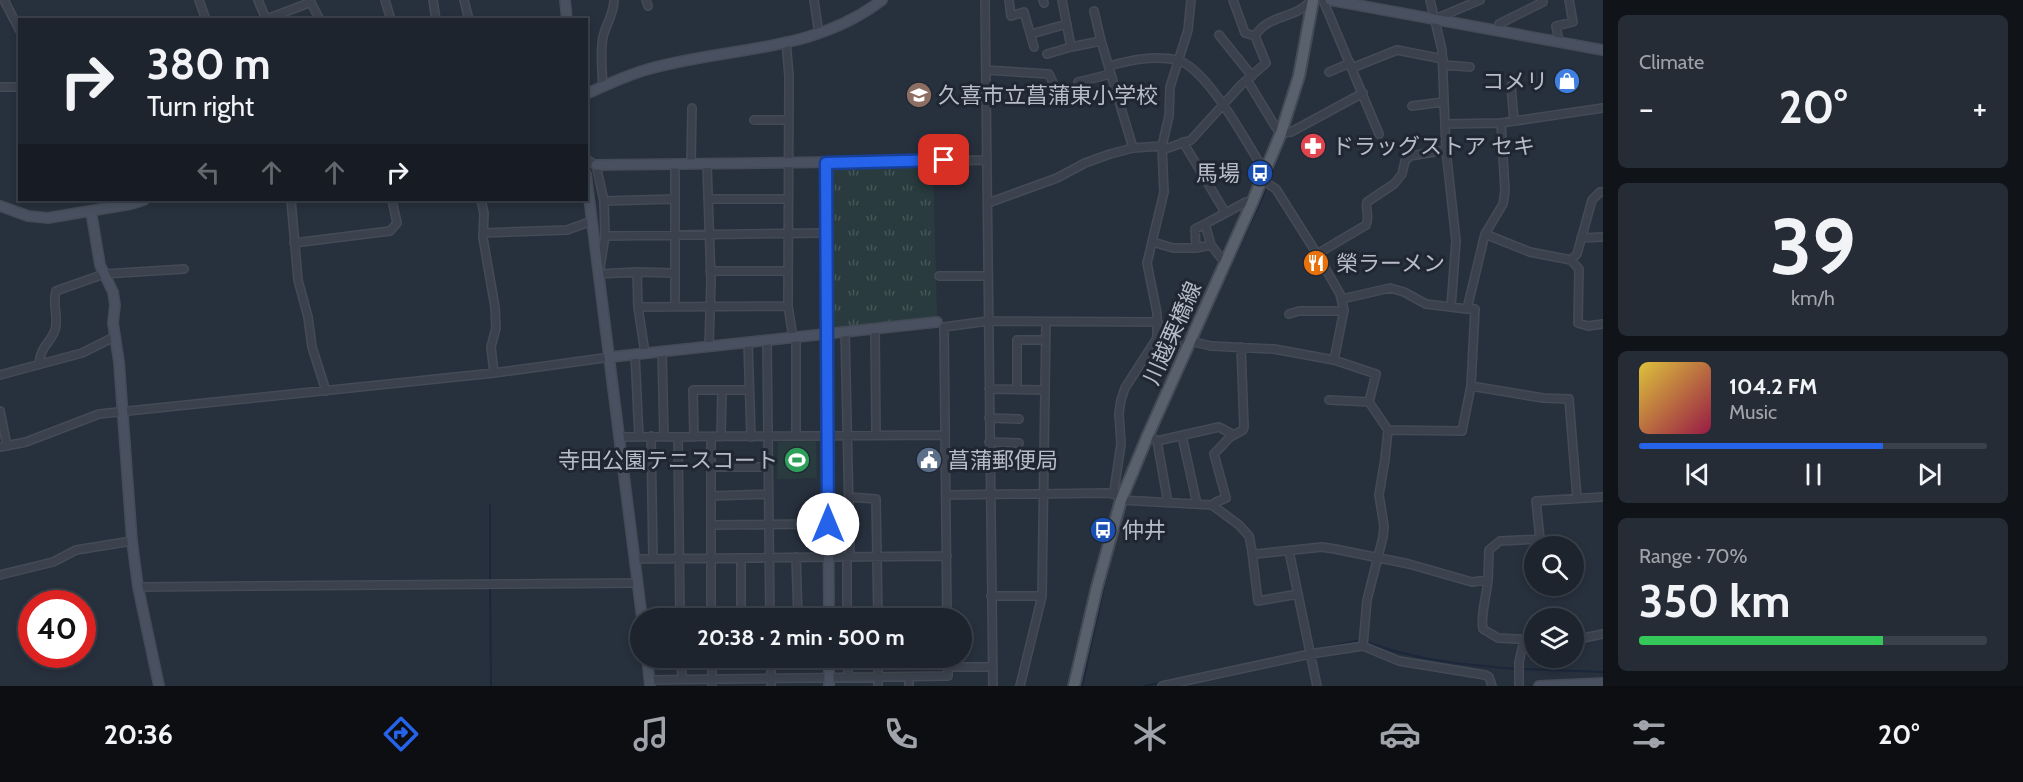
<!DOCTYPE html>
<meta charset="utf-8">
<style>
:root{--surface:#1d242e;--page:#252c36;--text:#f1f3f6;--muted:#a0a4aa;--line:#3b414a;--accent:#2563eb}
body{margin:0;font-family:Cabin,"Noto Sans JP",sans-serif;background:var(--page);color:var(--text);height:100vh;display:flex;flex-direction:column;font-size:22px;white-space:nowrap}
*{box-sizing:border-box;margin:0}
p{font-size:20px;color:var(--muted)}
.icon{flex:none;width:33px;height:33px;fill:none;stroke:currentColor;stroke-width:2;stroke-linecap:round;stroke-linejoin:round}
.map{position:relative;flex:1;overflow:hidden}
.sheet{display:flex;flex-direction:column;gap:15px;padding:15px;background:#101419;width:420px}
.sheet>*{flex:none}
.hud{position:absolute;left:18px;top:18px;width:570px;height:183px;border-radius:0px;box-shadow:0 3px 9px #0003,0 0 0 2px var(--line);background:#1d242e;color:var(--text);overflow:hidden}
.fabs{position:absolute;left:1524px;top:536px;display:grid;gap:12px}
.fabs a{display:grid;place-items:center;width:60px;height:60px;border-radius:50%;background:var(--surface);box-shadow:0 3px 9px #0003,0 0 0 2px var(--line);font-size:30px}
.speed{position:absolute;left:18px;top:590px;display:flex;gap:12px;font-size:30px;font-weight:700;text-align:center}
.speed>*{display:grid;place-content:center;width:78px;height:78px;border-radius:50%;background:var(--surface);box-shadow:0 3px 9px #0003,0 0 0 2px var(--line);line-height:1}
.speed .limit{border:9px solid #d22;background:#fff;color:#111}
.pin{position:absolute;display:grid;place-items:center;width:51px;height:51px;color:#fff;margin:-26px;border-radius:12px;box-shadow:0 3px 9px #0006}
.me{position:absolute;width:66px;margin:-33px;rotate:0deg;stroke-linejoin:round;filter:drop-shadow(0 0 4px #0008)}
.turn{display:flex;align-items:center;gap:21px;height:126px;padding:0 30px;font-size:27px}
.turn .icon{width:78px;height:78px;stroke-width:2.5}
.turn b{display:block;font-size:42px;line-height:51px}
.lanes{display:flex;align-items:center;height:57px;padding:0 30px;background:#0003;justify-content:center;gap:30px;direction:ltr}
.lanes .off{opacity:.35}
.big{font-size:45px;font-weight:700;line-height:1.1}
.sheet .tile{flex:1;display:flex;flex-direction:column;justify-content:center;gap:9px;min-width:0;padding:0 21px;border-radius:9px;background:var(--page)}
.sheet .dial{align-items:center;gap:0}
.dial b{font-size:78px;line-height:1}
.song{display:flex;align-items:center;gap:18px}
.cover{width:72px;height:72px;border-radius:9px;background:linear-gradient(135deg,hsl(50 70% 55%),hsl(340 70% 35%))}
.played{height:6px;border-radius:3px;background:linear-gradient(90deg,var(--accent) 70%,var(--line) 70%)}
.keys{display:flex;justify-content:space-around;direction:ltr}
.heat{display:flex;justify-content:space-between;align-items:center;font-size:33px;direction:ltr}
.charge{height:9px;border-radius:4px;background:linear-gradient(90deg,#34c759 70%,var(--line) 0)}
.trip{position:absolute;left:630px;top:608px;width:342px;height:60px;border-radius:30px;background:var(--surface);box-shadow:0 3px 9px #0003,0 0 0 2px var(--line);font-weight:700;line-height:60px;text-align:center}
.dock{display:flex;height:96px;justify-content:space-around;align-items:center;background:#0c0e12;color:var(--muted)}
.dock .icon{width:42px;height:42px}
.dock .selected{color:var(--accent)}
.dock b{font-size:27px;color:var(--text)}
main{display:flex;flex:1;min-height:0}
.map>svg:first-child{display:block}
.grass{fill:url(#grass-tufts)}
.pitch{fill:#293b3e}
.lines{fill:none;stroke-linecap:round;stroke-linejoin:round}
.stream{stroke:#1b273a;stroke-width:2}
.street-casing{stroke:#444b56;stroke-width:10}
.secondary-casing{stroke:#444b56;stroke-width:12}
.primary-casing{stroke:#444b56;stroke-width:14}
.street{stroke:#3b424d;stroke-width:7}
.secondary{stroke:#495160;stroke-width:9}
.primary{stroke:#59616d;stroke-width:10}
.route-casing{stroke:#184099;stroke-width:15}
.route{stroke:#2563eb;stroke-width:10}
.labels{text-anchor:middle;stroke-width:6;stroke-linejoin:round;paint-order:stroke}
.poi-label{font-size:22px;fill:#b7bdc8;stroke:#202732;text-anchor:start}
.street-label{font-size:22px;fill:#b7bdc8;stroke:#202732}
</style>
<main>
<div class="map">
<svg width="1603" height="686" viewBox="0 0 1603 686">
<defs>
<pattern id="grass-tufts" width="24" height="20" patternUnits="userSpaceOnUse" patternTransform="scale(1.5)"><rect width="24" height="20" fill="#293b3e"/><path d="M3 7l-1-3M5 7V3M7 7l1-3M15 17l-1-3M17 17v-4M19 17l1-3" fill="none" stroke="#465558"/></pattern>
</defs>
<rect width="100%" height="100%" fill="#27303d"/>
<path class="grass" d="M933 163 937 318 828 330V165Z"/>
<path class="pitch" d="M816 441 817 478 777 479 778 442Z"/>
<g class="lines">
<path class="stream" d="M1305 69 1309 48
M1288 129 1292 115
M1197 338 1263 196 1286 135
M490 505V581
M1122 515 1141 464
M490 587 491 686
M1366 642C1415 660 1465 665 1516 669
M1319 649 1361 640
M1522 669 1603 672
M1082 686 1109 564
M1144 686 1199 675"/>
<g class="street-casing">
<path id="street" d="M4 0 20 31
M199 0 206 20
M258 0 266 19
M385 0 391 20
M433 0 436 20
M464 0 469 20
M646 0 648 6
M814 0 819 34
M985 0 993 686
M1009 0 1011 16 1024 12 1034 47
M1043 0 1044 3
M1233 0 1245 33 1255 36
M1323 0 1379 134
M310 1 320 20
M1435 19 1480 0
M264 20 306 4 311 0
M1497 30 1499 24 1543 2
M1031 34 1067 24
M1219 35 1252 76
M786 41 789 76 788 306 793 337 796 343V436
M1101 41 1133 148
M1559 41 1556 26 1573 22 1569 0
M1071 47 1101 41 1094 11
M1047 54 1071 47 1062 0
M1443 65 1470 67
M1109 66C1131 60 1154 55 1177 60 1206 67 1246 141 1262 167L1266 170
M1352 68 1397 50 1443 59
M986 70 1049 74 1059 96
M1329 72 1350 63
M1247 80 1275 126 1281 133 1291 132 1363 93
M1078 82 1111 74
M1511 86 1514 121
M0 87H20
M603 87C602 71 600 53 603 37 606 24 614 14 614 0
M1412 106 1443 102
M754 120H789
M1446 124 1501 123 1603 108
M1183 142 1225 212
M1162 150 1191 140 1241 85 1266 63 1255 36C1269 13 1296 20 1311 0
M1446 150 1456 241 1451 307
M586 159 596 165 604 201 605 236 599 274 637 272 638 307
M834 162 987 160
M691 164 692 108
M707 164 711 281 709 345
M1262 180 1276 189 1317 254 1340 294 1344 310 1334 360
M708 199H788
M291 200 298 280 308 317 312 347 326 391
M481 200 484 213 483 238 495 307 496 328 491 347 494 373
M604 201 675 199
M988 203 1057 178 1085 163 1110 154 1133 148 1162 146
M1205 224 1246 202 1252 203
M483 233 567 230 592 221
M1485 234 1530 252 1571 260 1577 254 1592 200 1600 192H1603
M605 236 825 233
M1581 238 1603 237
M1153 242 1173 248H1196
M294 243 390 231 397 223 392 200
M1211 245 1196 248 1195 229 1205 224 1211 245 1225 263
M1317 254 1366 225C1370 217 1365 209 1367 202L1394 184 1402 174 1405 161 1410 156 1446 150 1442 50 1430 0
M1571 260 1579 269 1578 323 1588 326 1603 324
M710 271H787
M637 272 675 273
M939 276H988
M1342 299 1390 288 1404 292 1426 304 1467 309
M675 307V164
M1289 314 1299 311H1343
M875 328 876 435
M845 331 850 556
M1157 338 1190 341 1211 346 1274 349 1334 360 1376 374 1369 402 1388 430
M767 340 770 618
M748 342 751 437
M662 351 664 437
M645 353 638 307 788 306
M635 354 639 437
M39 364C41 345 50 344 55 330 59 318 52 304 56 291L104 274 184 269
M0 375 82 353 114 337
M1471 386 1543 398 1569 399 1577 498
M989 389 1044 390
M1017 389V340H1045
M1329 400 1369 402
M0 411 7 446
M989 418 1019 419
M651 436 653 559
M1182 436 1197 504
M621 437 945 435
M678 437 680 618
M694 437 693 390H749
M721 437 722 390
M711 438V618
M1154 439 1157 441 1168 503
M1157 441 1219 427 1234 435
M989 442 1019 443
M0 447 26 442 99 414 494 373 611 357
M989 462 1013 465
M711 467H768
M946 495 1108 493 1116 495 1121 500 1212 505 1239 525 1249 536 1252 551 1256 554 1322 547 1335 549 1409 564 1472 582 1488 580 1489 550 1500 541 1540 539 1536 501 1603 497
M1116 495 1114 491 1121 444 1119 413 1121 400 1125 388 1157 338V313L1147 263 1164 192 1162 146 1169 116 1170 87 1188 30 1191 0
M711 496 768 494
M849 497 876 499 878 618
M1212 505 1216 502 1226 498 1214 454 1230 437 1243 430 1244 427 1241 347
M711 525 828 524
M1289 551 1317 686
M1252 552 1258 601 1298 594
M847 556V618
M796 557 798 618
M741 558V618
M635 559 947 556
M0 575 53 562 76 550 132 541
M1488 580C1487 594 1480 616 1483 629L1498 638 1534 640
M138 587 638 583
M991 596H1042
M947 618 944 327 988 321 1158 322
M1574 640 1603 634
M1363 646 1367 600 1383 537 1384 526 1379 495 1385 459 1388 430 1462 431 1471 386 1475 309H1467L1485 234 1503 204 1505 191 1501 123
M681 657 682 679
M712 657V686
M848 657V677
M948 667H992
M649 680 948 676V657
M771 686V657
M878 686V657
M909 686V677
M1020 686 1042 596 1046 322
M1162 686 1310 654 1363 646 1399 661 1485 675 1489 677 1492 686
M1519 686V662L1524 640"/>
</g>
<g class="secondary-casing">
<path id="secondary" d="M565 0 567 20
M1330 0 1603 50
M586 94C604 86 623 77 642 71 723 46 811 55 882 0
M826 163 829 618
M596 165 834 162
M586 174 642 618
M0 206 28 216 48 218 131 204 144 200
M91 211 100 265 113 292 115 305 113 323 119 362 132 541 138 587 159 686
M611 357 937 322
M647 657 650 686
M829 657V686
M1539 686 1603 683"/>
</g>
<g class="primary-casing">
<path id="primary" d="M1074 686 1097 587 1121 500 1148 435 1252 203 1281 133 1299 76 1313 0"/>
</g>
<use href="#street" class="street"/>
<use href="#secondary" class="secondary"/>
<use href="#primary" class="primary"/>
</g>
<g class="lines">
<g class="route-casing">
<path id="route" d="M828 524 826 163 944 160"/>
</g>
<use href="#route" class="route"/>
</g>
<defs>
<g id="shop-disc" transform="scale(1.35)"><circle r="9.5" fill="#3f7fe0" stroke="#202732"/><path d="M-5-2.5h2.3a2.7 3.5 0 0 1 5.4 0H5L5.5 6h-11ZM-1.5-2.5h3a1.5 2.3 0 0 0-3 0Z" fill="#fff"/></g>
<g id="school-disc" transform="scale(1.35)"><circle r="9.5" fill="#8d6e63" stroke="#202732"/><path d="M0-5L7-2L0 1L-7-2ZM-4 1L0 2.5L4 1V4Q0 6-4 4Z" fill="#fff"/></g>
<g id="pharmacy-disc" transform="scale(1.35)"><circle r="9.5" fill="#e0444e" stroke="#202732"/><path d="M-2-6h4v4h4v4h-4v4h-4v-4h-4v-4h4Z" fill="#fff"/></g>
<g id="bus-disc" transform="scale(1.35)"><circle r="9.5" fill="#1a4fb4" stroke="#202732"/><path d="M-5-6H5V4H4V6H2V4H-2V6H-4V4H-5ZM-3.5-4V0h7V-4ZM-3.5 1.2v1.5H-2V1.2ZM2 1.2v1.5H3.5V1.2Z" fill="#fff"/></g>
<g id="restaurant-disc" transform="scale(1.35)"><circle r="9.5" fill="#e8710a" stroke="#202732"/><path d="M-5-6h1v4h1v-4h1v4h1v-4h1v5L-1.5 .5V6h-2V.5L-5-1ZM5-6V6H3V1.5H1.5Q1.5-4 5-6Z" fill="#fff"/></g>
<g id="stadium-disc" transform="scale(1.35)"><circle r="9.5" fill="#2e9e5b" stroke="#202732"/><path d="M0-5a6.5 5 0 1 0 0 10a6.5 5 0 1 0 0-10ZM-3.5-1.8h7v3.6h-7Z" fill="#fff"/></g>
<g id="civic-disc" transform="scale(1.35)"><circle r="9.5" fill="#5c6f8a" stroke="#202732"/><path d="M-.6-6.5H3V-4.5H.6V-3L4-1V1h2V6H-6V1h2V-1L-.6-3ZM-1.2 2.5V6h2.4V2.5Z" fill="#fff"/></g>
</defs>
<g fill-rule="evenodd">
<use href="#shop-disc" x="1567" y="81"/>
<use href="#school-disc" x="919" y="95"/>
<use href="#pharmacy-disc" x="1313" y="146"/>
<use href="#bus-disc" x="1260" y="173"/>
<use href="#restaurant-disc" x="1316" y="263"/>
<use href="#stadium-disc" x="797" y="460"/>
<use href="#civic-disc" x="929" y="460"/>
<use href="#bus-disc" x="1103" y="530"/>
</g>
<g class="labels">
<g class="poi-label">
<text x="1548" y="89" text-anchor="end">コメリ</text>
<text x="938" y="103">久喜市立菖蒲東小学校</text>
<text x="1332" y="154">ドラッグストア セキ</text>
<text x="1240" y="181" text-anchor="end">馬場</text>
<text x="1336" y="271">榮ラーメン</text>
<text x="778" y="468" text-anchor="end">寺田公園テニスコート</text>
<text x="948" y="468">菖蒲郵便局</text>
<text x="1122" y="538">仲井</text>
</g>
<g class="street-label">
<text transform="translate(1172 333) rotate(-66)" y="8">川越栗橋線</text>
</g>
</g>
</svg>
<div class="fabs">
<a><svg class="icon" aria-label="search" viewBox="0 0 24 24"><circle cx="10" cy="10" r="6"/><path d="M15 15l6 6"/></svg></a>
<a><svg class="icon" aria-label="layers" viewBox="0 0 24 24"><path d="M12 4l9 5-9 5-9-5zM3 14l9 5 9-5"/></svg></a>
</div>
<div class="speed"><div class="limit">40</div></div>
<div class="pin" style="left:944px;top:160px;background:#d93025"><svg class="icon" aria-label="arrive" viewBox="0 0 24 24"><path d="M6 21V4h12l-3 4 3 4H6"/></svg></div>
<svg class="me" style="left:828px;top:524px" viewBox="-20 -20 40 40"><circle r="19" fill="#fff"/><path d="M0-13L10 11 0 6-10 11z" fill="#2563eb"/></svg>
<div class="trip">20:38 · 2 min · 500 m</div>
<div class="hud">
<div class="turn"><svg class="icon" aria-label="right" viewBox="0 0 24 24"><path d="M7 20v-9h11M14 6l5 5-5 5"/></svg><div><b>380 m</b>Turn right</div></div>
<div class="lanes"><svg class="icon off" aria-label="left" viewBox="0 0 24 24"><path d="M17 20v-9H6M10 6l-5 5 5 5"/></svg><svg class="icon off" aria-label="ahead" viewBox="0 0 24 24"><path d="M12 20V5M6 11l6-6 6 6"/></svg><svg class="icon off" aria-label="ahead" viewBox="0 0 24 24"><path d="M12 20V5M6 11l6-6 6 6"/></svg><svg class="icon" aria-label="right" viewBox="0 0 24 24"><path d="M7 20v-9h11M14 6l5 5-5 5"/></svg></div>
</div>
</div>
<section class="sheet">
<div class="tile"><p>Climate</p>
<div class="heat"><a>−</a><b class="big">20°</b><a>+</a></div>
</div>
<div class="tile dial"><b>39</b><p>km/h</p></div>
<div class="tile">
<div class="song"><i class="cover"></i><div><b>104.2 FM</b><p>Music</p></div></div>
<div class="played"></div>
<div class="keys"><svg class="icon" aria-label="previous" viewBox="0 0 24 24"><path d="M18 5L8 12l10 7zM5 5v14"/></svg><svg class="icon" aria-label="pause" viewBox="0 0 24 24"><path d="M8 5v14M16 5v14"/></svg><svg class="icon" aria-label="next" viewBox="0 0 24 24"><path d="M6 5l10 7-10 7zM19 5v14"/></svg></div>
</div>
<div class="tile"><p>Range · 70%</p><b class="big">350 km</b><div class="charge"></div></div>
</section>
</main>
<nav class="dock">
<b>20:36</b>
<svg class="icon selected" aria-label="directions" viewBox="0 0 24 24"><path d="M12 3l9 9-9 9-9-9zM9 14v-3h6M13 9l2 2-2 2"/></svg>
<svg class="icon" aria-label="music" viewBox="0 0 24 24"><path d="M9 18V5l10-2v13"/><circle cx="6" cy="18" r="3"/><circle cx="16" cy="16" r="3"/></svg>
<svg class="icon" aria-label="phone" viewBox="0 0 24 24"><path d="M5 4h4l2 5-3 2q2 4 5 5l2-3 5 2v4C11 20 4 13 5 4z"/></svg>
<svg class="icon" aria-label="climate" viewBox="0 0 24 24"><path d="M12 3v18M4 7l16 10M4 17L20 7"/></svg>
<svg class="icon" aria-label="car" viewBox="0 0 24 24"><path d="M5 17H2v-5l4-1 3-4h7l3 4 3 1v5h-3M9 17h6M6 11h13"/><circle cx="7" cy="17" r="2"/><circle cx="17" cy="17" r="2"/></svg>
<svg class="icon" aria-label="filters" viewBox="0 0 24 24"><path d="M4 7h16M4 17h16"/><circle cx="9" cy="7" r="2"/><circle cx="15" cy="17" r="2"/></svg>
<b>20°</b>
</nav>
